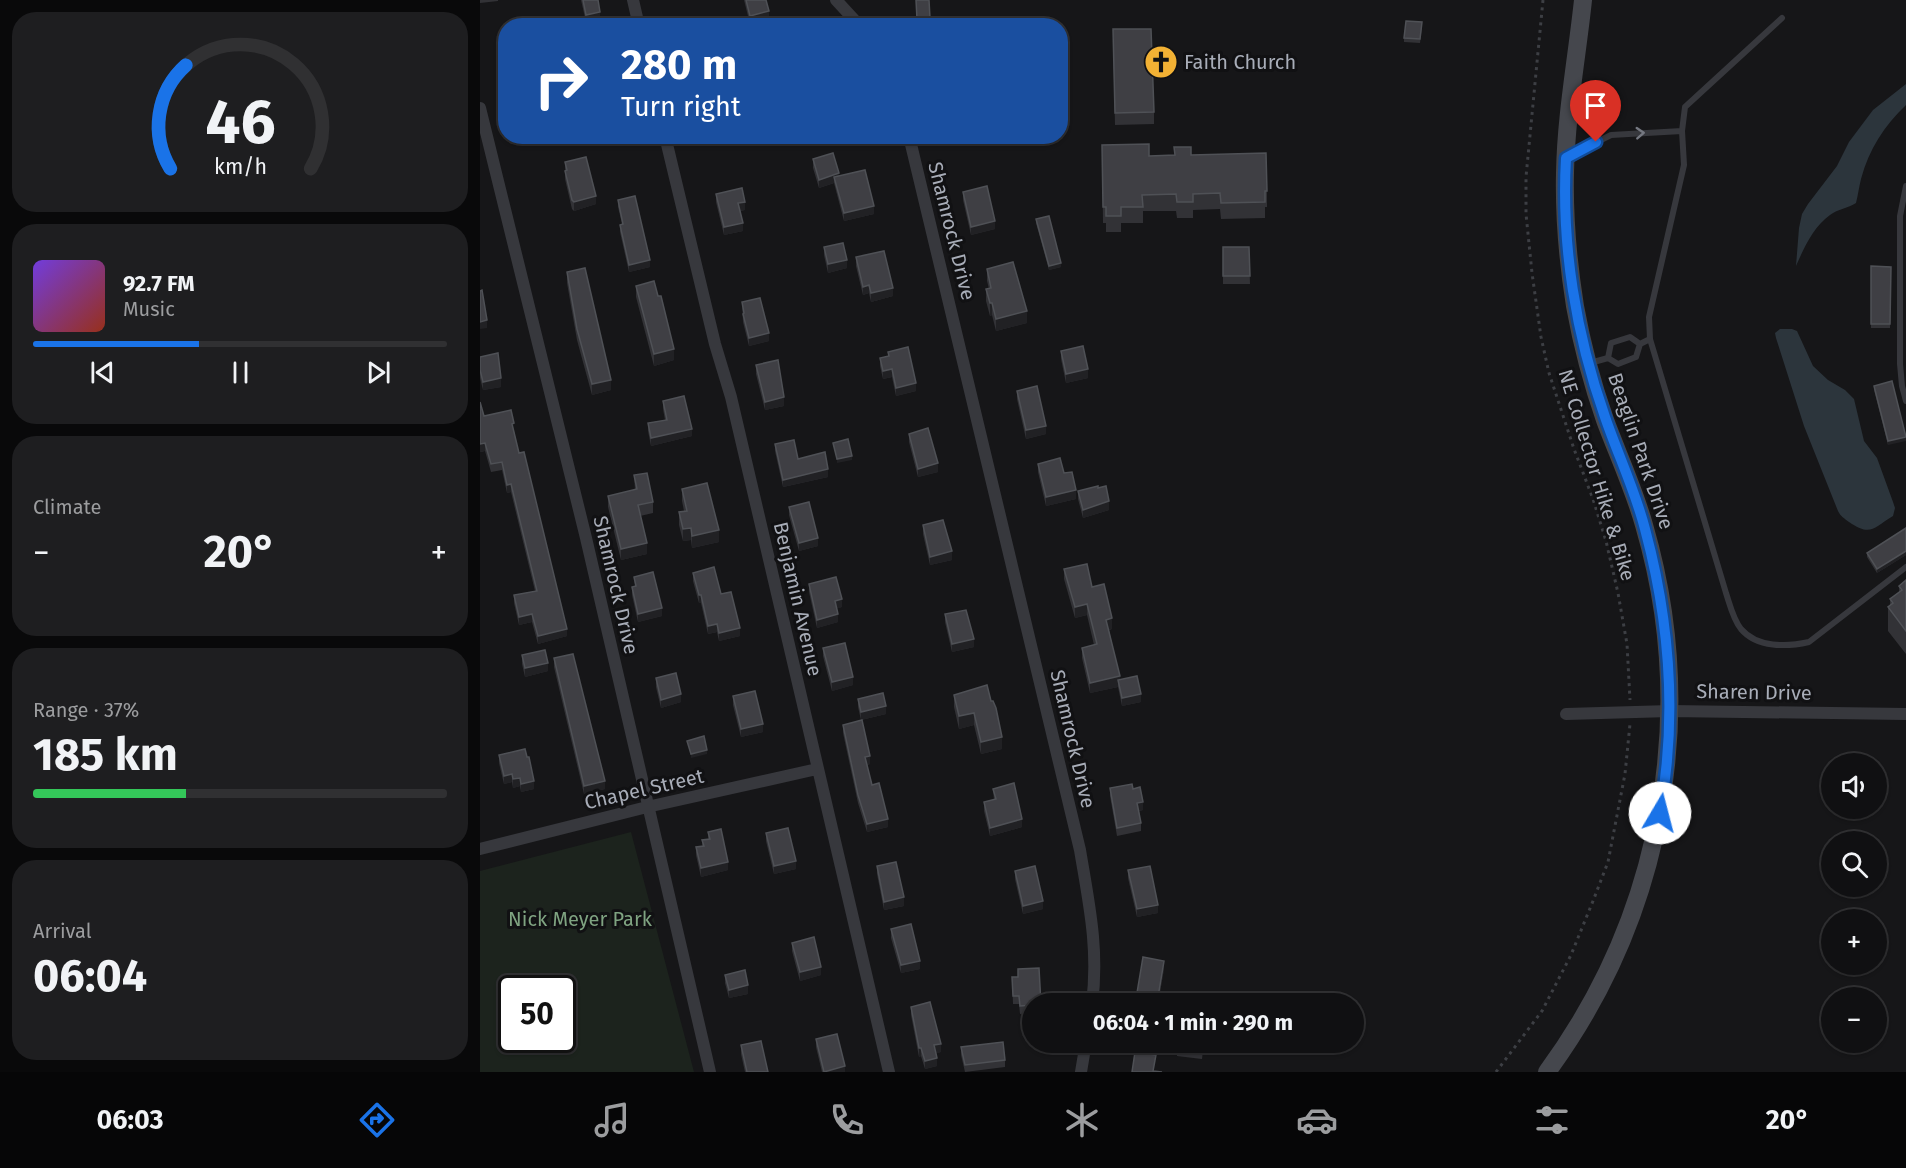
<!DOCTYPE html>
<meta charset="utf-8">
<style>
:root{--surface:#101012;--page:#1e1e20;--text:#f1f3f6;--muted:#9c9d9f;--line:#303032;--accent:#1a73e8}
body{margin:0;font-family:"Fira Sans",sans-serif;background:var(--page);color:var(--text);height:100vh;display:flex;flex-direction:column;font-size:22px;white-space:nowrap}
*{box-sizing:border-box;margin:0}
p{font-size:20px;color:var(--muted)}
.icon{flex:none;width:33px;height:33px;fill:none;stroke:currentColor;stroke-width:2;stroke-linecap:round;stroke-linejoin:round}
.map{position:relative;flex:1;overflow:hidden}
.panel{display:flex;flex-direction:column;gap:12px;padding:12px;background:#09090a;width:480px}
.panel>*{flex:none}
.banner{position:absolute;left:18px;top:18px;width:570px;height:126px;border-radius:24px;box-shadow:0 2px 4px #0004,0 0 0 2px var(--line);background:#1a4fa0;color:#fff;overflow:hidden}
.buttons{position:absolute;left:1341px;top:753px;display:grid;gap:12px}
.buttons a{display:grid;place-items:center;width:66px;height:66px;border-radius:50%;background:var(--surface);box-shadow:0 2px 4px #0004,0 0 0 2px var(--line);font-size:30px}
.speed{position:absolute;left:18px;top:975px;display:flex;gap:12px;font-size:30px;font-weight:700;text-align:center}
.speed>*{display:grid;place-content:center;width:78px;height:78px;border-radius:50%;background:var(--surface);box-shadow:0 2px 4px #0004,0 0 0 2px var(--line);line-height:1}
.speed .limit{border:3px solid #111;border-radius:9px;background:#fff;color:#111}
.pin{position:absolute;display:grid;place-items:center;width:51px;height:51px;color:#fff;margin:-62px -26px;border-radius:50% 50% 50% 0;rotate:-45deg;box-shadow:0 0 6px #0007}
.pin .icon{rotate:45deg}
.me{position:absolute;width:66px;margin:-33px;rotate:8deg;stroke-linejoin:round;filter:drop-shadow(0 0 4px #0008)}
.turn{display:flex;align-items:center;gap:21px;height:126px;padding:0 24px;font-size:27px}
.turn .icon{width:78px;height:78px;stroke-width:2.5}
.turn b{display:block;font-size:42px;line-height:51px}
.big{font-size:45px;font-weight:700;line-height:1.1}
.panel .card{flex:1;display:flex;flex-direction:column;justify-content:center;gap:9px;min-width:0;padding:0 21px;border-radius:24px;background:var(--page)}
.panel .dial{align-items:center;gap:0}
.dial svg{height:156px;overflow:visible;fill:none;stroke:var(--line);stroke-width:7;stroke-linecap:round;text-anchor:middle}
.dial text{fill:var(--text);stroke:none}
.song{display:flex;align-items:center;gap:18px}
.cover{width:72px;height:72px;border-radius:9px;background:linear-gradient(135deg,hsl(260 70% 55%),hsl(10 70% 35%))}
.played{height:6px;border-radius:3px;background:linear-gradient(90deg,var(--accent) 40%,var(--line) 40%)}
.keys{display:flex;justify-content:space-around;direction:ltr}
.heat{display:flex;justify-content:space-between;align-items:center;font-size:33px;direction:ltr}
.charge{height:9px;border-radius:4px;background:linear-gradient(90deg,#34c759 37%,var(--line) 0)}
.trip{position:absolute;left:542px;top:993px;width:342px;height:60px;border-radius:30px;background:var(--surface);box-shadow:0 2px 4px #0004,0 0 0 2px var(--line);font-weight:700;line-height:60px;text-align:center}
.tabs{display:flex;height:96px;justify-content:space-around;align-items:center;background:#060607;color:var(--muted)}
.tabs .icon{width:42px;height:42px}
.tabs .on{color:var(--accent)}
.tabs b{font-size:27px;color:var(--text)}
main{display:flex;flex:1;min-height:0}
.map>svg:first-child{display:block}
.green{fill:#1c231d;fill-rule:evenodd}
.water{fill:#2c353c}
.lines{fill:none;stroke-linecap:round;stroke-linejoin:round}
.path{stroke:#3d3f44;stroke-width:3;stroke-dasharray:3 4.5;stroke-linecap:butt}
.lane{stroke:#37383d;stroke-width:6}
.street{stroke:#37383d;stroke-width:12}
.secondary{stroke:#45474d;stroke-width:18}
.wall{fill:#323236}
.shaded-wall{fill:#212124}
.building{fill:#3f3f44;stroke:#4f5156;stroke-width:1.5}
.oneway{stroke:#757881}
.route-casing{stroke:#114b97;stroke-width:15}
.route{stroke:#1a73e8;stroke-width:10}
.labels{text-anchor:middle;stroke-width:6;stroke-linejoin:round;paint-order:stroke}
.poi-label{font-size:20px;fill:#a8adb8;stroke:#111113;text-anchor:start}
.street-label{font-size:20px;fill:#a8adb8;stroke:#111113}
.park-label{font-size:20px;fill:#7fa381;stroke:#111113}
</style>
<main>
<section class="panel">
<div class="card dial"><svg viewBox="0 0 100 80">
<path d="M14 69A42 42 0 1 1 86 69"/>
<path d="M14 69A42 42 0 0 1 22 16" stroke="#1a73e8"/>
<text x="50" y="56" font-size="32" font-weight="700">46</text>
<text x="50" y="72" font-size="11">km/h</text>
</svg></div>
<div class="card">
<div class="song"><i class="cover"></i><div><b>92.7 FM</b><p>Music</p></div></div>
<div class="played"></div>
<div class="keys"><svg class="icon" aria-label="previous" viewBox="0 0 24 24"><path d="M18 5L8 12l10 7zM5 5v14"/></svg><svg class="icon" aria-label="pause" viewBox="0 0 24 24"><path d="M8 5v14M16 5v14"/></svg><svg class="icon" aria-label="next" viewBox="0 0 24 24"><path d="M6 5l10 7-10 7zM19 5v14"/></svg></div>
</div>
<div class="card"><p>Climate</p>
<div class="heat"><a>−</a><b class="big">20°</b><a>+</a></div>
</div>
<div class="card"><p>Range · 37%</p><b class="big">185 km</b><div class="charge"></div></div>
<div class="card"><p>Arrival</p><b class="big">06:04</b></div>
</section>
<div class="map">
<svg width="1426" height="1072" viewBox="0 0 1426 1072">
<rect width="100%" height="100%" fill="#161618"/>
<path class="green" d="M151 832 214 1072H0V871ZM32 988H82V1040H32Z"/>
<path class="water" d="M1426 84V105C1404 126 1389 149 1381 179 1379 187 1378 195 1376 203 1368 208 1358 209 1350 215 1333 227 1324 248 1316 266L1319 228 1322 214 1328 204 1357 166 1369 142 1393 110Z
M1300 329H1312L1317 331 1333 366 1348 380 1365 390 1374 399 1384 441 1397 458 1413 502 1415 508 1413 516C1393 528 1391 537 1369 522 1364 518 1361 517 1358 511L1324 426 1296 338 1295 333Z"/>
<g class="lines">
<path class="path" d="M1063 0 1046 177V214L1052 273 1061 337 1069 373 1094 449 1113 499 1126 541 1138 593 1147 644 1150 700
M1016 1072 1062 1011 1091 955 1113 901 1128 862 1145 774 1150 724"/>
<path class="lane" d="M1302 18 1205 107 1202 131 1204 165 1169 317 1170 339 1246 593C1250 605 1253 619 1261 629 1277 648 1307 647 1329 642L1426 567
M1089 156 1131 135 1202 131
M1426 186 1420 216V364L1422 386 1426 401
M1128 358 1131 343 1150 337 1160 344
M1110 363 1128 358 1138 364 1156 357 1160 344 1170 339"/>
<path class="street" d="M153 0 159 26
M356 0 380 26
M0 108 106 538 230 1072
M185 136 235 344 251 397 409 1072
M429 136 600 850C609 904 619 949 612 1004
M1086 714 1190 711 1426 714
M0 849 167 807 337 769
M601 1072 606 1042"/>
<path class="secondary" d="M1067 1072C1183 914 1219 714 1164 525 1154 489 1138 455 1125 420 1112 383 1102 345 1095 306 1088 262 1084 217 1085 173 1086 115 1097 57 1103 0"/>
</g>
<path class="wall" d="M0 0H18V1L0 3Z
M101 0H118L120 19 106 22Z
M264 0H286L289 19 270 24Z
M436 0H449L450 26H437Z
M942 27 940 43 924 42V38Z
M633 41 674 112V124L635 125Z
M622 145 669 156 711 155 787 191V207H785V218L741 219 740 209 713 210V218H697L696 211H663V223H641V232H626V223H623Z
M333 159 359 176 394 214 364 221 354 183 339 188 333 168Z
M85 162 116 204 94 211 92 209 85 179Z
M483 192 515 229 491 235 483 200Z
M236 194 265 210 260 211 263 231 244 235 236 202Z
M138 200 170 267 149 272 140 232V225L142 224 138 207Z
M556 219 581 267 569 270 556 223Z
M344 247 367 268 348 273 344 255Z
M743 247H769L770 284H743Z
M376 257 413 296 391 302 389 293 383 295 376 266Z
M1391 266 1411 267 1410 328H1391Z
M507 269 547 323 516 331 512 315 510 316 506 301V289H509L507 281Z
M87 272 131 390 112 395 97 340 87 283Z
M156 286 178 296 194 360 174 366 156 297Z
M262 302 289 341 269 346 263 322Z
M581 351 608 378 586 383 581 359Z
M408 352 436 391 416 396 412 377 403 379 400 366V358L408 356Z
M0 357 21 387 3 390 0 378Z
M276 365 304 406 285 410 276 374Z
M1412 381 1408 445 1394 390V386Z
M537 391 566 434 546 439 537 399Z
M183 401 212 436 171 446 168 431V423L185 420 183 409Z
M0 402 4 416 34 431 39 453 87 636 58 644 52 622 39 625 34 603V595L55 591 31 492 27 493 22 470 11 472 5 451 0 452Z
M429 434 458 472 438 477 429 442Z
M295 444 318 459 348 477 303 487 295 451Z
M558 464 584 473 596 499 566 506 558 472Z
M154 475 173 502V513L160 516 167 554 141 560 128 507V496L155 490Z
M202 489 239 542 212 548 211 540 203 541 199 525V512L204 511 202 501Z
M598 491 629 510 603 518 598 499Z
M309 507 338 546 319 551 309 515Z
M443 525 472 560 450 565 443 534Z
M1426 528V555L1397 573 1387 557V553Z
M584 569 612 587 632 629 629 630 640 680 661 702 642 706 638 687 610 693 602 658V648L614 645 607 615 595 618 584 579Z
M213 573 241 594 260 636 239 641 237 632 228 634 221 603H219L213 581Z
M154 577 182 616 158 622 152 595V587L155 586Z
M1426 580V654L1408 631V607L1410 606V599L1419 593V586Z
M329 584 362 607 357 608 358 622 337 628 329 592Z
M465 614 494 647 472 652 465 622Z
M343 648 373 685 352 691 343 656Z
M42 655 68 671 45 677 42 664Z
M74 658 125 789 104 794 74 667Z
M176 678 201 702 181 708 176 687Z
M474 695 511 701 522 749 501 754 494 725 479 729 474 707Z
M253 696 283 732 261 737 253 705Z
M378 699 406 714 381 720 378 707Z
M363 725 390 764 387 765 392 785 408 827 387 832 378 803 363 733Z
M19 755 54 789 41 792 40 786 33 788 32 782 24 784 19 763Z
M630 788 653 789 663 810 659 811 661 823V831L637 836 630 796Z
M513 789 542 827 510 836 504 811V802L514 800Z
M228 832 248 870 221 877 216 855V847L222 846V840L228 839Z
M286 833 316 869 294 874 286 841Z
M397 866 424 906 404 910 397 874Z
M648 870 678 913 657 917 648 878Z
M535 871 563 909 543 914 535 879Z
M411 929 440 969 421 973 411 938Z
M312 943 341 975 320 981 312 951Z
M684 969 678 1004H668L657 1002V993Z
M245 975 268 994 249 998 245 983Z
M532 977 552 1004V1013L540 1014 539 1004H533Z
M431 1007 461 1052 456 1053 457 1066 445 1069 441 1056 439 1057 431 1015Z
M336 1039 365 1072H342L336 1047Z
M724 1042 722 1059 697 1056V1048Z
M261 1045 288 1072H265L261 1054Z
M481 1047 525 1060V1067L485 1072 481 1055Z"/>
<path class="shaded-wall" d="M289 11V19L270 24V16Z
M120 12V19L106 22V15Z
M359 173V182L354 177V183L339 188V180Z
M116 196V204L94 211V202Z
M265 202V210L258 211V203Z
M394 206V214L364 221V213Z
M515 221V229L491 235V227Z
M263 223V231L244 235V227Z
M170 260V267L149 272V265Z
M367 260V268L348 273V264Z
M581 263V267L569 270V266Z
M389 285V293L383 295V287Z
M413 288V296L391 302V293Z
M510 303H512V315L510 316Z
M547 311V323L516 331V319Z
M7 320V328L0 329V322Z
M289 333V341L269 346V338Z
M194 349V360L174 366V354Z
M412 369V377L403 379V371Z
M608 369V378L586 383V374Z
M21 378V387L3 390V382Z
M131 380V390L112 395V384Z
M436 383V391L416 396V388Z
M304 397V406L285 410V402Z
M566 426V434L546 439V430Z
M212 429V436L171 446V438Z
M1426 437V441L1408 445V441Z
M5 443V451L0 452V444Z
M372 456V460L357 463V459Z
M458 463V472L438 477V469Z
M348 469V477L303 487V480Z
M31 484V492L27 493V485Z
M596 490V499L566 506V497Z
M629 501V510L603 518V510Z
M211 528V540L203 541V529Z
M239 530V542L212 548V536Z
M338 538V546L319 551V543Z
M167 543V554L141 560V549Z
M472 551V560L450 565V557Z
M1426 551V555L1397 573V569Z
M219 595H221V603H219Z
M362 599V607L355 609V601Z
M607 604V615L595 618V607Z
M182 608V616L158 622V614Z
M52 614V622L39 625V617Z
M358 614V622L337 628V620Z
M632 618V629L626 630V620Z
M237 624V632L228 634V626Z
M260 628V636L239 641V633Z
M87 629V636L58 644V636Z
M494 639V647L472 652V644Z
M68 663V671L45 677V668Z
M640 676V686L638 680V687L610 693V683Z
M373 677V685L352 691V682Z
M201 694V702L181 708V700Z
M661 694V702L642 706V698Z
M406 706V714L381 720V712Z
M494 713V725L479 729V716Z
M283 724V732L261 737V729Z
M522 737V749L501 754V742Z
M227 750V754L211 758V754Z
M390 756V764L385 765V757Z
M32 774V782L24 784V776Z
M40 778V786L33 788V779Z
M54 781V789L41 792V784Z
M125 781V789L104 794V786Z
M663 802V810L657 811V803Z
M408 819V827L387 832V824Z
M542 819V827L510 836V828Z
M316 861V869L294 874V866Z
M248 862V870L221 877V868Z
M424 897V906L404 910V902Z
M563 901V909L543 914V906Z
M678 905V913L657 917V909Z
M440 961V969L421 973V965Z
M684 961V969L678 1004V997Z
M341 967V975L320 981V972Z
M268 985V994L249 998V990Z
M461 1044V1052L454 1054V1045Z
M439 1048H441V1056L439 1057Z
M457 1058V1066L445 1069V1061Z
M365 1066V1072H344Z"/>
<path class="building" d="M103 0H118L120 12 106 15Z
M266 0H286L289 11 270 16Z
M436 0H449L450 18 437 19Z
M48 20V26H30V21Z
M926 21 942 22 940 39 924 38Z
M633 29H671L674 112 635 113Z
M669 144V156L695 155 694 147H711V155L786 153 787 191H785V202L741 203 740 193 713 194V202H697L696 194 662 195 663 207H641V216H626V207H623L622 145Z
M353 153 359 173 339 180 333 159Z
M106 157 116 196 94 202 92 200 85 171 87 170 85 162Z
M385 170 394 206 364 213 354 177Z
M507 186 515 221 491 227 483 192Z
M262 188 265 202 258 203 263 223 244 227 236 194Z
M155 196 170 260 149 265 140 225 143 224 138 200Z
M569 216 581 263 569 266 556 219Z
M363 243 367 260 348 264 344 247Z
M743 247H769L770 276H743Z
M404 251 413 288 391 293 389 285 383 287 376 257Z
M533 262 547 311 516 319 512 303H510L506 289 511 288 507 269Z
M1391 266 1411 267 1410 324H1391Z
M105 268 131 380 112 384 97 329 87 272Z
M174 281 178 296H181L194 349 174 354 156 286Z
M2 290 7 320 0 322V291Z
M280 298 289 333 269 338 263 314 264 313 262 302Z
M603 346 608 369 586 374 581 351Z
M428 347 436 383 416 388 412 369 403 371 400 358 409 356 408 352Z
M18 353 21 378 3 382 0 370V357Z
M298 360 304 397 285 402 276 365Z
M1412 381 1426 437 1408 441 1394 386Z
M557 386 566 426 546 430 537 391Z
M204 396 212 429 171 438 168 423 187 420 183 401Z
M0 402 4 416 31 410 34 423 32 424 39 453 44 452 87 629 58 636 52 614 39 617 34 595 57 591 31 484 27 485 22 462 11 464 5 443 0 444Z
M448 428 458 463 438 469 429 434Z
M368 439 372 456 357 459 353 443Z
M314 440 318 459 345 452 348 469 303 480 295 444Z
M580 458 584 473 592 472 596 490 566 497 558 464Z
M167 473 173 502 158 505 167 543 141 549 128 496 157 489 154 475Z
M227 483 239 530 212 536 211 528 203 529 199 512 207 511 202 489Z
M618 486V488L626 486 629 501 603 510 598 491Z
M329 502 338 538 319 543 309 507Z
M463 520 472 551 450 557 443 525Z
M1426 528V551L1397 569 1387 553Z
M607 564 612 587 624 584 632 618 626 620 640 676 610 683 602 648 617 644 607 604 595 607 584 569Z
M234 567 241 594 251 592 260 628 239 633 237 624 228 626 221 595H219L213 573Z
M173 572 182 608 158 614 152 587 156 586 154 577Z
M356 577 362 599 355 601 358 614 337 620 329 584Z
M1426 580V631L1408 607 1413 603 1410 599 1422 590 1419 586Z
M486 610 494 639 472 644 465 614Z
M365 643 373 677 352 682 343 648Z
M65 650 68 663 45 668 42 655Z
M93 654 125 781 104 786 74 658Z
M196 673 201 694 181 700 176 678Z
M657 676 661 694 642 698 638 680Z
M507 685 511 701H513L516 708 522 737 501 742 494 713 479 716 474 695Z
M275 691 283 724 261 729 253 696Z
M403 693 406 706 381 712 378 699Z
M382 720 390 756 385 757 392 785 399 783 408 819 387 824 378 795 363 725Z
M224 736 227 750 211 754 207 741Z
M45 749 47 757H49L54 781 41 784 40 778 33 779 32 774 24 776 19 755Z
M534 783 542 819 510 828 504 802 516 799 513 789Z
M652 784 653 789 660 787 663 802 657 803 661 823 637 828 630 788Z
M308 828 316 861 294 866 286 833Z
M241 829 248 862 221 868 216 847 224 846 222 840 230 839 228 832Z
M416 862 424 897 404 902 397 866Z
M555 866 563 901 543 906 535 871Z
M670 866 678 905 657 909 648 870Z
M431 924 440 961 421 965 411 929Z
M334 937 341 967 320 972 312 943Z
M663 957 684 961 678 997 657 993Z
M559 968 561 1004H552V1005L540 1006 539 996H533L532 977H538V969Z
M265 970 268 985 249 990 245 975Z
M450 1002 461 1044 454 1045 457 1058 445 1061 441 1048H439L431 1007Z
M357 1034 365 1066 344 1072 336 1039Z
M281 1041 288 1072H267L261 1045Z
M523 1042 525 1060 485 1065 481 1047Z
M698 1042H723L722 1051 697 1048Z
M655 1052 676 1055 673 1071 682 1072H652Z"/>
<defs><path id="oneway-chevron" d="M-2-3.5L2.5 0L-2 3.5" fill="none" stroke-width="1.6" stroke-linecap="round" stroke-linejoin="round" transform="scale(1.5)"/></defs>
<use class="oneway" href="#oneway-chevron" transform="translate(1160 133) rotate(-3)"/>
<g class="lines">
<g class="route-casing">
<path id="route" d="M1116 142 1086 158C1081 245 1096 335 1125 417 1138 455 1155 490 1165 529 1190 622 1197 718 1180 813"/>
</g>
<use href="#route" class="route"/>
</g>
<defs>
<g id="church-disc" transform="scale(1.725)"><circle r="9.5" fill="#f2b134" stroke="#111113"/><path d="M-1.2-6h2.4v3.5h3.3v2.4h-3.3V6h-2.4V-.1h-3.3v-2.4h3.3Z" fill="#111"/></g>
</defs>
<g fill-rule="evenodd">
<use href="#church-disc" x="681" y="62"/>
</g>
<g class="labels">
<g class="poi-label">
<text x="704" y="69">Faith Church</text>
</g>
<g class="street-label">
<text transform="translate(472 231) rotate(76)" y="7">Shamrock Drive</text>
<text transform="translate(1161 451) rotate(71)" y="7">Beaglin Park Drive</text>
<text transform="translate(1117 475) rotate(73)" y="7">NE Collector Hike &amp; Bike</text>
<text transform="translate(136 585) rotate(77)" y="7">Shamrock Drive</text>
<text transform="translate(318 599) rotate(77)" y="7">Benjamin Avenue</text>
<text transform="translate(1274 692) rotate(1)" y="7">Sharen Drive</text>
<text transform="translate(593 739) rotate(77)" y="7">Shamrock Drive</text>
<text transform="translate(164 789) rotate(-13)" y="7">Chapel Street</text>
</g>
<g class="park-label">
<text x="100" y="926">Nick Meyer Park</text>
</g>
</g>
</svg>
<div class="buttons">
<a><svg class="icon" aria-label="sound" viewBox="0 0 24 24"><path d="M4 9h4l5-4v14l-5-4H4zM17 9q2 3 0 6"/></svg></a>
<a><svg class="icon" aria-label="search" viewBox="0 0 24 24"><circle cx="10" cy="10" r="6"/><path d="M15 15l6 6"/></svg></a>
<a>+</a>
<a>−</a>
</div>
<div class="speed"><div class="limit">50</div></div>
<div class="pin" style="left:1116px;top:142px;background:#d93025"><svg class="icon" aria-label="arrive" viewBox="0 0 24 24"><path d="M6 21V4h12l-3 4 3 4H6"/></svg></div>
<svg class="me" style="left:1180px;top:813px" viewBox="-20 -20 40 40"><circle r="19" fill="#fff"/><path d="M0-13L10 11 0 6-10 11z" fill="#1a73e8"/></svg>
<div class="trip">06:04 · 1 min · 290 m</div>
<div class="banner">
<div class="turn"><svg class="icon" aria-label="right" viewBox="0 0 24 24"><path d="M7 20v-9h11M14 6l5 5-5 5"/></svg><div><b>280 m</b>Turn right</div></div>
</div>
</div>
</main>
<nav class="tabs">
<b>06:03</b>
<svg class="icon on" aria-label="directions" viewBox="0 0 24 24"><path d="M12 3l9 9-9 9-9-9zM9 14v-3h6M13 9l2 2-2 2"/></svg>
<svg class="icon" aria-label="music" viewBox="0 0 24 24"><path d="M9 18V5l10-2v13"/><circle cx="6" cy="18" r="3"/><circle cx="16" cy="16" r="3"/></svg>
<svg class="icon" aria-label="phone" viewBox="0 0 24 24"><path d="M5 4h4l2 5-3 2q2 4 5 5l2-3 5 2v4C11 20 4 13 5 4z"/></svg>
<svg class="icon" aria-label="climate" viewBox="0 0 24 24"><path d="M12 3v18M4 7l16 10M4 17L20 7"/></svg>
<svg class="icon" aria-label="car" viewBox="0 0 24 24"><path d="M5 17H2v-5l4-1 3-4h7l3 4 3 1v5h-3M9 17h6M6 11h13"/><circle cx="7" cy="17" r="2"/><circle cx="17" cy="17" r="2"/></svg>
<svg class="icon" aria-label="filters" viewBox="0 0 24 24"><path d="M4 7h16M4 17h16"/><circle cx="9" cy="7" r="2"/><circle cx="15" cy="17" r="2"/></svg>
<b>20°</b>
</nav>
